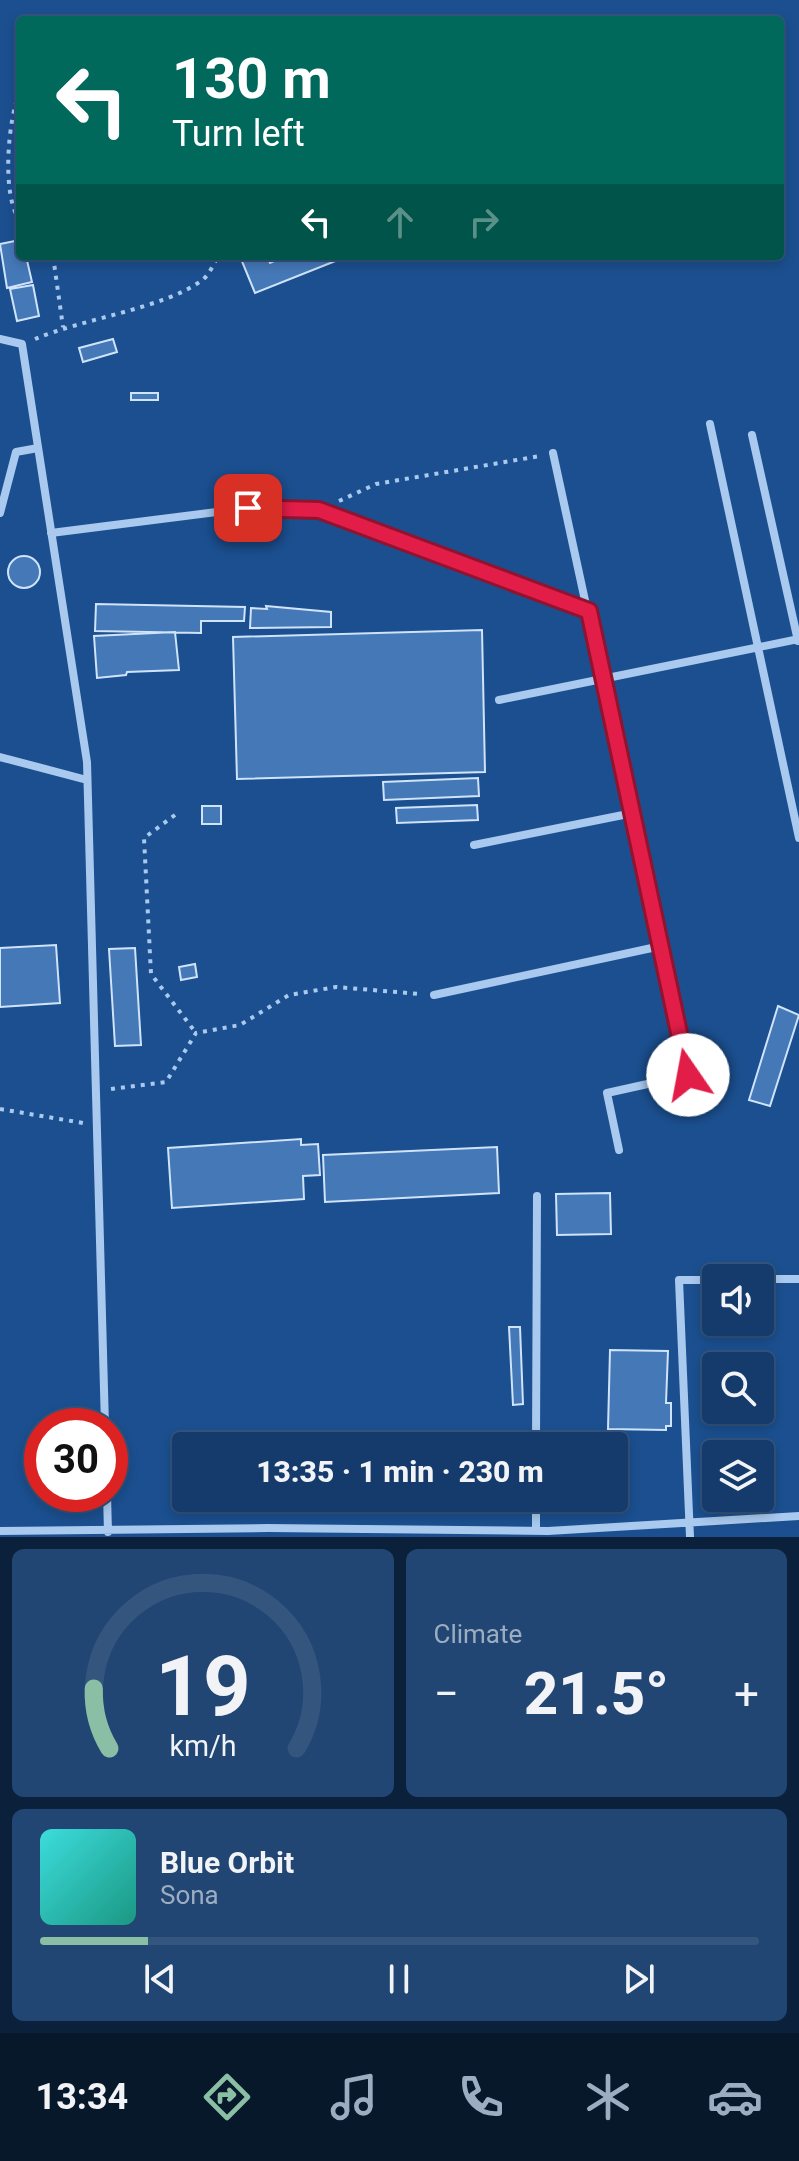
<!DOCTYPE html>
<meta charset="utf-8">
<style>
:root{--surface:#143b6b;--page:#214673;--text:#f1f3f6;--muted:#9dadc1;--line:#33557e;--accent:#8abfa5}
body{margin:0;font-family:Roboto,sans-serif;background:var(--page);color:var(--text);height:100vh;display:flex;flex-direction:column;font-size:30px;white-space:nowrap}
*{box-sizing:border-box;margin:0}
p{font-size:26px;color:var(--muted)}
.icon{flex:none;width:44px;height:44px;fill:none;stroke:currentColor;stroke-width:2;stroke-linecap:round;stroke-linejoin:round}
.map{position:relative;height:1537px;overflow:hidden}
.sheet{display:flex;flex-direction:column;gap:12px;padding:12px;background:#0b203b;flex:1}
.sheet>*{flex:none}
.guide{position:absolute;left:16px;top:16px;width:768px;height:244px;border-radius:8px;box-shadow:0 4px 12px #0003,0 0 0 2px var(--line);background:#00695c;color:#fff;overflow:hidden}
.fabs{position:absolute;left:702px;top:1264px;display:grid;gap:16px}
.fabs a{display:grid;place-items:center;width:72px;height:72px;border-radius:8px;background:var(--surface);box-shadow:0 4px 12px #0003,0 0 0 2px var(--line);font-size:40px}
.speed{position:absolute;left:24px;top:1408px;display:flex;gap:16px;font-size:40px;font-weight:700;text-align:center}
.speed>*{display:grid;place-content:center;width:104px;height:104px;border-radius:50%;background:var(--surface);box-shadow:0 4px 12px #0003,0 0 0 2px var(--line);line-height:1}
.speed .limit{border:12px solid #d22;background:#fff;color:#111}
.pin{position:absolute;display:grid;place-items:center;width:68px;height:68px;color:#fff;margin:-34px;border-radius:16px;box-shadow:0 4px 12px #0006}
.me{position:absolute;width:88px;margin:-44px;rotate:348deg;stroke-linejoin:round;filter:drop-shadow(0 0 6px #0008)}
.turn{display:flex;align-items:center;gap:28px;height:168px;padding:0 24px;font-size:36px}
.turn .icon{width:104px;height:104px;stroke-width:2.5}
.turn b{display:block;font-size:56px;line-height:68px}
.lanes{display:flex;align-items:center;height:76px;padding:0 24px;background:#0003;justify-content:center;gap:40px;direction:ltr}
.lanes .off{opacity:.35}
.big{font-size:60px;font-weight:800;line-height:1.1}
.sheet .tile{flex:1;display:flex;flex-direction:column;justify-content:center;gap:12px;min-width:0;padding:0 28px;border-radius:12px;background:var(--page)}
.sheet .dial{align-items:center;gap:0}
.dial svg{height:208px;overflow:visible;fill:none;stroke:var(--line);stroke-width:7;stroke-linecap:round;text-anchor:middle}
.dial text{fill:var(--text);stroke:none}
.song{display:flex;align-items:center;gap:24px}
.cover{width:96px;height:96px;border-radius:12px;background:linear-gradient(135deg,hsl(180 70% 55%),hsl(170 70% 35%))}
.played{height:8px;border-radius:4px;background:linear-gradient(90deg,var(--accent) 15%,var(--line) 15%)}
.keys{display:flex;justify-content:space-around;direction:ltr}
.heat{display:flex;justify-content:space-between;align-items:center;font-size:44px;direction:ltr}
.sheet .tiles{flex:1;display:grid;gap:12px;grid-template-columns:1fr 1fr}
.tile:last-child{grid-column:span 2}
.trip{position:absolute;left:172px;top:1432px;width:456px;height:80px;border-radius:8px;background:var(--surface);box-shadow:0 4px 12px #0003,0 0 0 2px var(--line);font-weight:800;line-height:80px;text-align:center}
.tabs{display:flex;height:128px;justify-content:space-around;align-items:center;background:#08182b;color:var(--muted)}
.tabs .icon{width:56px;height:56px}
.tabs .current{color:var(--accent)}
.tabs b{font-size:36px;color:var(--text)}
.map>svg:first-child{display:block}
.building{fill:#4478b7;stroke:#cfe3fa;stroke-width:2}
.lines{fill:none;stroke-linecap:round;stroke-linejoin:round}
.path{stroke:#a9c9ee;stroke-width:4;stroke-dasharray:4 6;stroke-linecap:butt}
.minor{stroke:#a9c9ee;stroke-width:8}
.route-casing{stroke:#92132f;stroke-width:20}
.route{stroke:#e11d48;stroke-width:14}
</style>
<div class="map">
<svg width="799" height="1537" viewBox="0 0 799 1537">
<rect width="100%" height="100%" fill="#1b4f8f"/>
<path class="building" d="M20 240V256H26L32 282 7 288 0 244Z
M248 256H267L270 263 286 256H348L255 293 241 259Z
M33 285 39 316 17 321 10 289Z
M113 339 117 352 83 362 79 348Z
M131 393H158V400H131Z
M8 572a16 16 0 1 1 32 0a16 16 0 1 1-32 0Z
M96 604 245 607 244 621H201V633L95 631Z
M266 606 331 612V627L250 628 251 608 267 609Z
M482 630 485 772 237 779 233 637Z
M175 632 179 670 127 672 126 675 97 678 94 636Z
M478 778 479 796 384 800 383 782Z
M477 805 478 820 397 823 396 808Z
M202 806H221V824H202Z
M56 945 60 1003 0 1007V948Z
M135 948 141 1045 115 1046 109 949Z
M195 964 197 977 181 980 179 967Z
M778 1006 799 1015 770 1106 749 1100Z
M301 1139V1145L318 1144 320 1175 303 1176 304 1199 172 1208 168 1148Z
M497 1147 499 1193 325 1202 323 1155Z
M610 1193 611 1234 557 1235 556 1194Z
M509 1327H520L523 1404 513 1405Z
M610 1350 668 1351 666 1403H671V1426H666V1430L608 1429Z"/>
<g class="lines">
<path class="path" d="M20 91C8 119 1 195 20 221
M53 256 63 327
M35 339C82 319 164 308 201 281 209 276 213 264 219 256
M339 501 376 484 540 456
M175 815 144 838 151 974 196 1033
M111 1089 166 1082 196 1033 240 1025 289 995 336 987 420 994
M0 1109 83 1123"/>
<path class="minor" d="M0 339 22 344 87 762 105 1426
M710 424 799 838
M752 435 798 641
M553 453 688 1075 607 1093 619 1150
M0 513 16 452 38 448
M51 533 248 508 319 510 589 611
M499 700 799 639
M0 757 87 780
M474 845 633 813
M434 995 661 946
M760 1279H799
M536 1446 537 1196
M107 1494 108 1532
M0 1531 268 1528 548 1531 799 1516
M536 1531V1498
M690 1537 679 1280H716"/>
</g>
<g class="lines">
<g class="route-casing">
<path id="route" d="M248 508 319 510 589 611 688 1075"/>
</g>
<use href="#route" class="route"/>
</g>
</svg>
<div class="fabs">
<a><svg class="icon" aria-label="sound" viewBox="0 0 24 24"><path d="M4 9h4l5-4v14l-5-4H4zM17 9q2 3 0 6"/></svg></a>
<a><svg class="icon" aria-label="search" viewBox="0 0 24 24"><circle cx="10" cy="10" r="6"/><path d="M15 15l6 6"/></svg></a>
<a><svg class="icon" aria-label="layers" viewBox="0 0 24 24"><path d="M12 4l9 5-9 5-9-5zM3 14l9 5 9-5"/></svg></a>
</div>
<div class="speed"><div class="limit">30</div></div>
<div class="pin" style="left:248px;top:508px;background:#d93025"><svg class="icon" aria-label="arrive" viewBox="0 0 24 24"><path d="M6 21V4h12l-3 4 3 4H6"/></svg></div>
<svg class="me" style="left:688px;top:1075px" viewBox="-20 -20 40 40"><circle r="19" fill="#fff"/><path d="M0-13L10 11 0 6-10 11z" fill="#e11d48"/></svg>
<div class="trip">13:35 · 1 min · 230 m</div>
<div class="guide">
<div class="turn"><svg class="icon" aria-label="left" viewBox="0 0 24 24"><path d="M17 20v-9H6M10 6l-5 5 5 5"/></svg><div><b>130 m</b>Turn left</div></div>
<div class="lanes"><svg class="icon" aria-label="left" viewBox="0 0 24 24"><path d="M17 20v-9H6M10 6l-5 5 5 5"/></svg><svg class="icon off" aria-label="ahead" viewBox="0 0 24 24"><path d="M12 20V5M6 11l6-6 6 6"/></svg><svg class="icon off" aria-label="right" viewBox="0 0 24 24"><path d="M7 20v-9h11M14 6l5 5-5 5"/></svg></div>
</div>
</div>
<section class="sheet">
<div class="tiles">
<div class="tile dial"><svg viewBox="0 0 100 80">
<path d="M14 69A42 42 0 1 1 86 69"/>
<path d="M14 69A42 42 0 0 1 8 46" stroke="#8abfa5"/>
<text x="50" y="56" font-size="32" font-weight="700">19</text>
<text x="50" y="72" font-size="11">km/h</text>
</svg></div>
<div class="tile"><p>Climate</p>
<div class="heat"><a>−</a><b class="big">21.5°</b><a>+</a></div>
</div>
<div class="tile">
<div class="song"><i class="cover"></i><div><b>Blue Orbit</b><p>Sona</p></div></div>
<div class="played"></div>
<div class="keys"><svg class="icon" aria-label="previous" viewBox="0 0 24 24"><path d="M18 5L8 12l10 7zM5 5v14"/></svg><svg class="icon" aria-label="pause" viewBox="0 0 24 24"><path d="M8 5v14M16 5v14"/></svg><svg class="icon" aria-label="next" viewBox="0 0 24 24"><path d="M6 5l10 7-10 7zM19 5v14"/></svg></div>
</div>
</div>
</section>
<nav class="tabs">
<b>13:34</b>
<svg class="icon current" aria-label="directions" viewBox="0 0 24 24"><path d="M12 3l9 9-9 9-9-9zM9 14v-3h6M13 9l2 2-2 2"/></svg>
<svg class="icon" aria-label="music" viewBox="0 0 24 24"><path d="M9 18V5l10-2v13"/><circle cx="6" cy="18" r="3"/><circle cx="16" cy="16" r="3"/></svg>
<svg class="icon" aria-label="phone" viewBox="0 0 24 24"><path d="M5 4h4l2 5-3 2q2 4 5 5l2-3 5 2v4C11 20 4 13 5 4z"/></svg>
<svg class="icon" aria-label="climate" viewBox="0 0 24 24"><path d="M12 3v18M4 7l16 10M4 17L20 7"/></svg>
<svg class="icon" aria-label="car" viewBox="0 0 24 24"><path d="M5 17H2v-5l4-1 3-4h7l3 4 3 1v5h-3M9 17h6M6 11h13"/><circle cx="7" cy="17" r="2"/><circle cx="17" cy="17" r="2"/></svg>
</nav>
